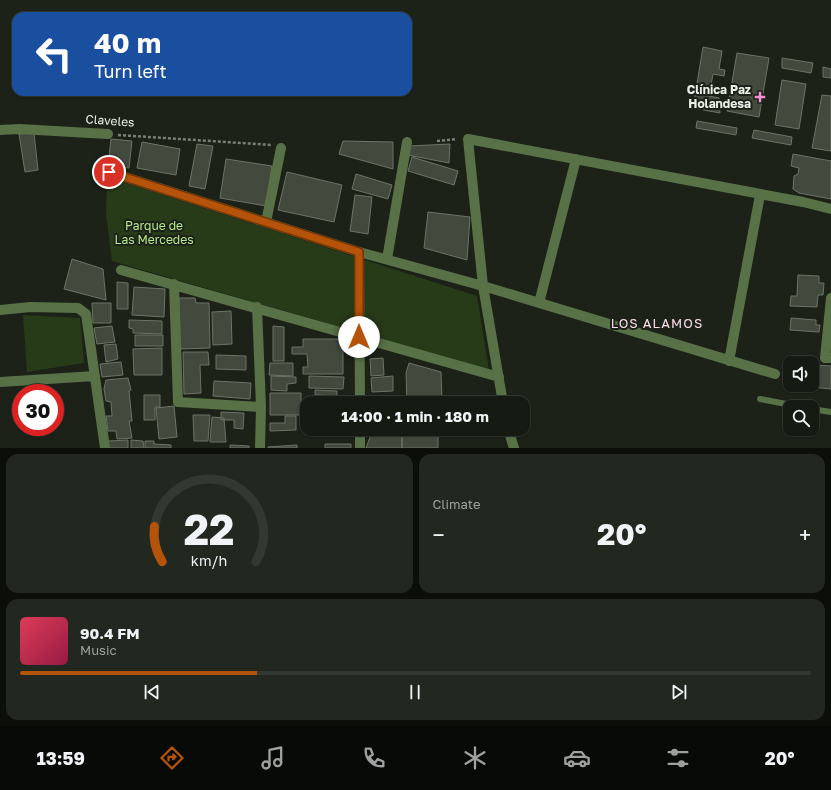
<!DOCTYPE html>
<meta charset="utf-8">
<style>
:root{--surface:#151a12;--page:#222720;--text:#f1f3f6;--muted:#9da19f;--line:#343832;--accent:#b45309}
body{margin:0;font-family:"Golos Text",sans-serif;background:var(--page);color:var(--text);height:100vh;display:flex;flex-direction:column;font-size:15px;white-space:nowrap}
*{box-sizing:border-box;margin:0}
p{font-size:13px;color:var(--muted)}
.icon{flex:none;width:22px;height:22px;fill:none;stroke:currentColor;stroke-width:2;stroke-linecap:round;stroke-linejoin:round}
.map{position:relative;height:448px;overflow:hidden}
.side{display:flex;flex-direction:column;gap:6px;padding:6px;background:#0c0e0a;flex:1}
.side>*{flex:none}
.guide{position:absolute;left:12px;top:12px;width:400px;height:84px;border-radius:12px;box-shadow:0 1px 3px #0004,0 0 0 1px var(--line);background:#1a4fa0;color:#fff;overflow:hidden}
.fabs{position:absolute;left:783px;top:356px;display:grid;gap:8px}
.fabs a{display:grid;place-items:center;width:36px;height:36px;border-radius:8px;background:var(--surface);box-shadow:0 1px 3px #0004,0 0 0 1px var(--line);font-size:20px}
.speed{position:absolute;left:12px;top:384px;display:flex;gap:8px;font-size:20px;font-weight:700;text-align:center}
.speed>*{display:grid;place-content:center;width:52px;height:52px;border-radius:50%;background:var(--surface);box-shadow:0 1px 3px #0004,0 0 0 1px var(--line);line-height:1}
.speed .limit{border:6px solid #d22;background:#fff;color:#111}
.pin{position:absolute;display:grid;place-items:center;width:34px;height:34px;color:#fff;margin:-17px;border:2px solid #fff;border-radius:50%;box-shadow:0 1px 4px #0007}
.me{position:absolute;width:44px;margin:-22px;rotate:0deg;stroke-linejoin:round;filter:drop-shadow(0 0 3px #0008)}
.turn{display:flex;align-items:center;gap:14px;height:84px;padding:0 16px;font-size:18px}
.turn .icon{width:52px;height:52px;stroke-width:2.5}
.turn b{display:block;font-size:28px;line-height:34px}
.big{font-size:30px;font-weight:700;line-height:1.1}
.side .widget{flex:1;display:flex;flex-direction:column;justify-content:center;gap:6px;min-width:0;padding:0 14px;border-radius:12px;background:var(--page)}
.side .dial{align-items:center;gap:0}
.dial svg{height:104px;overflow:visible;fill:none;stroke:var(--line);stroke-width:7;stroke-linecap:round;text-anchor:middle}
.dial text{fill:var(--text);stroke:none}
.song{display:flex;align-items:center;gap:12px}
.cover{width:48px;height:48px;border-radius:6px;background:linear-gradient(135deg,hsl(350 70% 55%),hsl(340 70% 35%))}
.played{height:4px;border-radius:2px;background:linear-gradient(90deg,var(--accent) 30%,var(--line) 30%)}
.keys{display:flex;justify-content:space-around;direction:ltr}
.heat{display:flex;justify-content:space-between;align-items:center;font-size:22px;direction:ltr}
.side .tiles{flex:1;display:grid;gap:6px;grid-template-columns:1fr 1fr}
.widget:last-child{grid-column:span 2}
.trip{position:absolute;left:300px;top:396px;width:230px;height:40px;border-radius:12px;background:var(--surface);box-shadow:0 1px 3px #0004,0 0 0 1px var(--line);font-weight:700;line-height:40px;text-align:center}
.dock{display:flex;height:64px;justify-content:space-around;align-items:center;background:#080a07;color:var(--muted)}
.dock .icon{width:28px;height:28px}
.dock .selected{color:var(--accent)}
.dock b{font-size:18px;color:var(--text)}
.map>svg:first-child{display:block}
.green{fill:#283b19}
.building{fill:#42493d;stroke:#6c7367}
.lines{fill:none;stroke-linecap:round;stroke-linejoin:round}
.path{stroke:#7a7f77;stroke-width:2.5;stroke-dasharray:3 2;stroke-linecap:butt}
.lane{stroke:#587146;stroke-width:6}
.street{stroke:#587146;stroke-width:10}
.route-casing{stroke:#753606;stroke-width:10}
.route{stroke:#b45309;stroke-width:7}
.poi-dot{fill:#f690d1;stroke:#1c2218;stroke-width:1.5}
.labels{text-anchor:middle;stroke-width:4;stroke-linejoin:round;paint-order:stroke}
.poi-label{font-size:12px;font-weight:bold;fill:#ecf0e9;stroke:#1c2218;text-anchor:end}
.street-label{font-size:12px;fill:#ecf0e9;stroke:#1c2218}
.park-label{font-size:12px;fill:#b5e78e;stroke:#1c2218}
.neighbourhood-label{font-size:13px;letter-spacing:1px;fill:#f8daeb;stroke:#1c2218}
</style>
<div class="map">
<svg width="831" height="448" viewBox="0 0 831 448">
<rect width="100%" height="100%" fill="#1c2218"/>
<path class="green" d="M107 177 477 296 489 370 112 261 106 214Z
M23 315 80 318 84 363 27 372Z"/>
<path class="building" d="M703 47 722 51 719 69 725 70 724 76 713 74 709 96 719 98 720 113 693 108Z
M737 53 769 58 759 117 727 111Z
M782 58 813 63 811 73 782 68Z
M823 67 831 69V78L823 77Z
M782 80 806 84 799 129 775 125Z
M822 95 831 96V151L812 148Z
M697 121 737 128 736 135 696 128Z
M754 130 792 137 791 145 752 138Z
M34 133 38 170 25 172 19 134Z
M111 139 132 141 129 168 108 165Z
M343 141 393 142V169L339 154Z
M142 142 180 149 176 175 137 168Z
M197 144 213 146 205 189 189 186Z
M450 144 449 163 407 155 409 146Z
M793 154 831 161V199L799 193 793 189 794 176 798 174 799 168 791 166Z
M412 157 458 171 454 185 408 171Z
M226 159 272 166 266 206 220 198Z
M287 172 342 185 334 222 278 210Z
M356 174 392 185 388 199 352 189Z
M355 195 372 197 368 234 350 231Z
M428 212 470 217 467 260 424 248Z
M72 259 103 269 106 300 64 289Z
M798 275 819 276V283H824L823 295H818L817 307 790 306 791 296H797Z
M117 282 128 283V309H117Z
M134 287 165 289 164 317 132 315Z
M179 298H195L196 303H209L210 348 180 349Z
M92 303H111V323H93Z
M231 311 232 344 213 345 212 312Z
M791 318 816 320V325H820L819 332 790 330Z
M129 320 162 321V334L133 333V329L129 328Z
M112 326 115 342 97 344 94 328Z
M273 326 284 327V361H273Z
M135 335H163V346H135Z
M303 339H343V374H303V367H308L307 354H292V347H303Z
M116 344 118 359 106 362 104 345Z
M162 348V375H134L133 349Z
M183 352H208L209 365H200L201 393 184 394Z
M216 355 246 356V370L216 369Z
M383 358 384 375 371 376 370 359Z
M121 362 123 375 102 377 100 364Z
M270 363H293V376L269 375Z
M409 363 441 372 442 401H438L439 403H407L406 373Z
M813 365 831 366V389L811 387V385H812Z
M271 376 296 377V383L287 384V391L271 390Z
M309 376 344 377 343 389 309 388Z
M393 376V391L372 392 371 378Z
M128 378 131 390 129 391 132 421H129L132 438 117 439 116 431H108L106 416H112L111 402 106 401 104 389 106 380Z
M214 381 251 383 250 399 213 396Z
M315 390 337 391V396L315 395Z
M270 393H301V415H270Z
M144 395H160V407H155V420H144Z
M345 397V403H318V398Z
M174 406 177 437 159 439 156 408Z
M221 412 244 413 243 429 234 428V420H221Z
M193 415H210L208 441H194Z
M285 416H296V430L270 431V423H285Z
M212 417 224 418 226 442H210Z
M402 429V448H366L372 432Z
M402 429H438V448H402Z
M128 440V448H109L108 441Z
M131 440 143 441 144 448H131Z
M145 441H154V444L171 445V448H145Z
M325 444H351V448H325Z
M230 445 249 446V448H230Z
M297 445V448H268V447Z"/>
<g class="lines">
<path class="path" d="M118 135 272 145
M437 141 457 139"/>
<path class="lane" d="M760 399 802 407
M812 409 831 412"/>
<path class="street" d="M0 130 19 129 108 134
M109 172 359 252 483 286 775 374
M266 222 281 148
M359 252 360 403
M387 259 407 142
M121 270 499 377
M174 284 178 402 261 407
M831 298 825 358H831
M539 303 576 159
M257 307 261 407 260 448
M0 310 30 307 78 308 86 314 105 448
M729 361 760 195
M0 382 95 376
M503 403 483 286 468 139 803 202 831 209
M360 429V448
M508 429 514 448"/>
</g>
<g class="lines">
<g class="route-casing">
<path id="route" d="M109 172 359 252V337"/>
</g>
<use href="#route" class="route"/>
</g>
<path class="poi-dot" d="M758 91h4v4h4v4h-4v4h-4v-4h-4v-4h4z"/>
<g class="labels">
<g class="poi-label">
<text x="751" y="94">Clínica Paz<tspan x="751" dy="14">Holandesa</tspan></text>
</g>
<g class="street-label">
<text transform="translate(110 121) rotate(4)" y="4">Claveles</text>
</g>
<g class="park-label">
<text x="154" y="230">Parque de<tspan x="154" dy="14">Las Mercedes</tspan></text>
</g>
<g class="neighbourhood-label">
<text x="657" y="328">LOS ALAMOS</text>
</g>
</g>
</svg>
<div class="fabs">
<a><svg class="icon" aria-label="sound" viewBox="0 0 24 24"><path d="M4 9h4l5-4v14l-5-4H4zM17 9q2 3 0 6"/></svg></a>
<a><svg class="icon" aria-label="search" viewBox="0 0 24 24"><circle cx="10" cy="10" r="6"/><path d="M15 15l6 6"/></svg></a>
</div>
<div class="speed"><div class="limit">30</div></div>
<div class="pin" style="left:109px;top:172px;background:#d93025"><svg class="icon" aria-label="arrive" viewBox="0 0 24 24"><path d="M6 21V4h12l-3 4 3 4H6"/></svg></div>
<svg class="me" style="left:359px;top:337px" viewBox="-20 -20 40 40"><circle r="19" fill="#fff"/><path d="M0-13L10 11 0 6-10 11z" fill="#b45309"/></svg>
<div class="trip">14:00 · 1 min · 180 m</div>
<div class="guide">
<div class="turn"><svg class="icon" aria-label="left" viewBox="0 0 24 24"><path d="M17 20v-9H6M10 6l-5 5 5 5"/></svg><div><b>40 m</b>Turn left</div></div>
</div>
</div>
<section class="side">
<div class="tiles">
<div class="widget dial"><svg viewBox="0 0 100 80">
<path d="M14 69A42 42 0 1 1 86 69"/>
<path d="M14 69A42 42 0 0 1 8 42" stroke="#b45309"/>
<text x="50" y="56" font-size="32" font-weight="700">22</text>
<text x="50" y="72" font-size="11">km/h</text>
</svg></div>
<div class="widget"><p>Climate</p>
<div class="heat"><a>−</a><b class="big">20°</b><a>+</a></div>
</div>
<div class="widget">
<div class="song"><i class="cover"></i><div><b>90.4 FM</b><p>Music</p></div></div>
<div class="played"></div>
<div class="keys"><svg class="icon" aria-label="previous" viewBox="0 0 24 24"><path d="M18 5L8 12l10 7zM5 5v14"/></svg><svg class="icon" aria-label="pause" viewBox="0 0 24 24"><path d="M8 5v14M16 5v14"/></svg><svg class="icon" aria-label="next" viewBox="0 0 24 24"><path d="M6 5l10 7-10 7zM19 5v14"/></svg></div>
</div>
</div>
</section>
<nav class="dock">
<b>13:59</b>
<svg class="icon selected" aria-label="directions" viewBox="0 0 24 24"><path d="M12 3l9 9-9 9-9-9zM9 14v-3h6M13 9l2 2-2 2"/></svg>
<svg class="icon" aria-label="music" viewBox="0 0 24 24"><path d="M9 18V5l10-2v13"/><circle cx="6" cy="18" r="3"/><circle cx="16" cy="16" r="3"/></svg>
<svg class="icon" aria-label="phone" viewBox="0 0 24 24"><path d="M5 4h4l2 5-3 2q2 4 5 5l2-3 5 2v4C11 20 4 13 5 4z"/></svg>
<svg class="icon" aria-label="climate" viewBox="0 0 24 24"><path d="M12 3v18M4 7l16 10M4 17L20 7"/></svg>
<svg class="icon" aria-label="car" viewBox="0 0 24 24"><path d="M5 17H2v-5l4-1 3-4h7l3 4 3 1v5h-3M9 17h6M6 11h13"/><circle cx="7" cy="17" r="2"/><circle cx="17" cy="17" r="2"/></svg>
<svg class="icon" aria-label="filters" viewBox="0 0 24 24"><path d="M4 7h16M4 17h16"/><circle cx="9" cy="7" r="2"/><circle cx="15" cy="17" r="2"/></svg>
<b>20°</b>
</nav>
